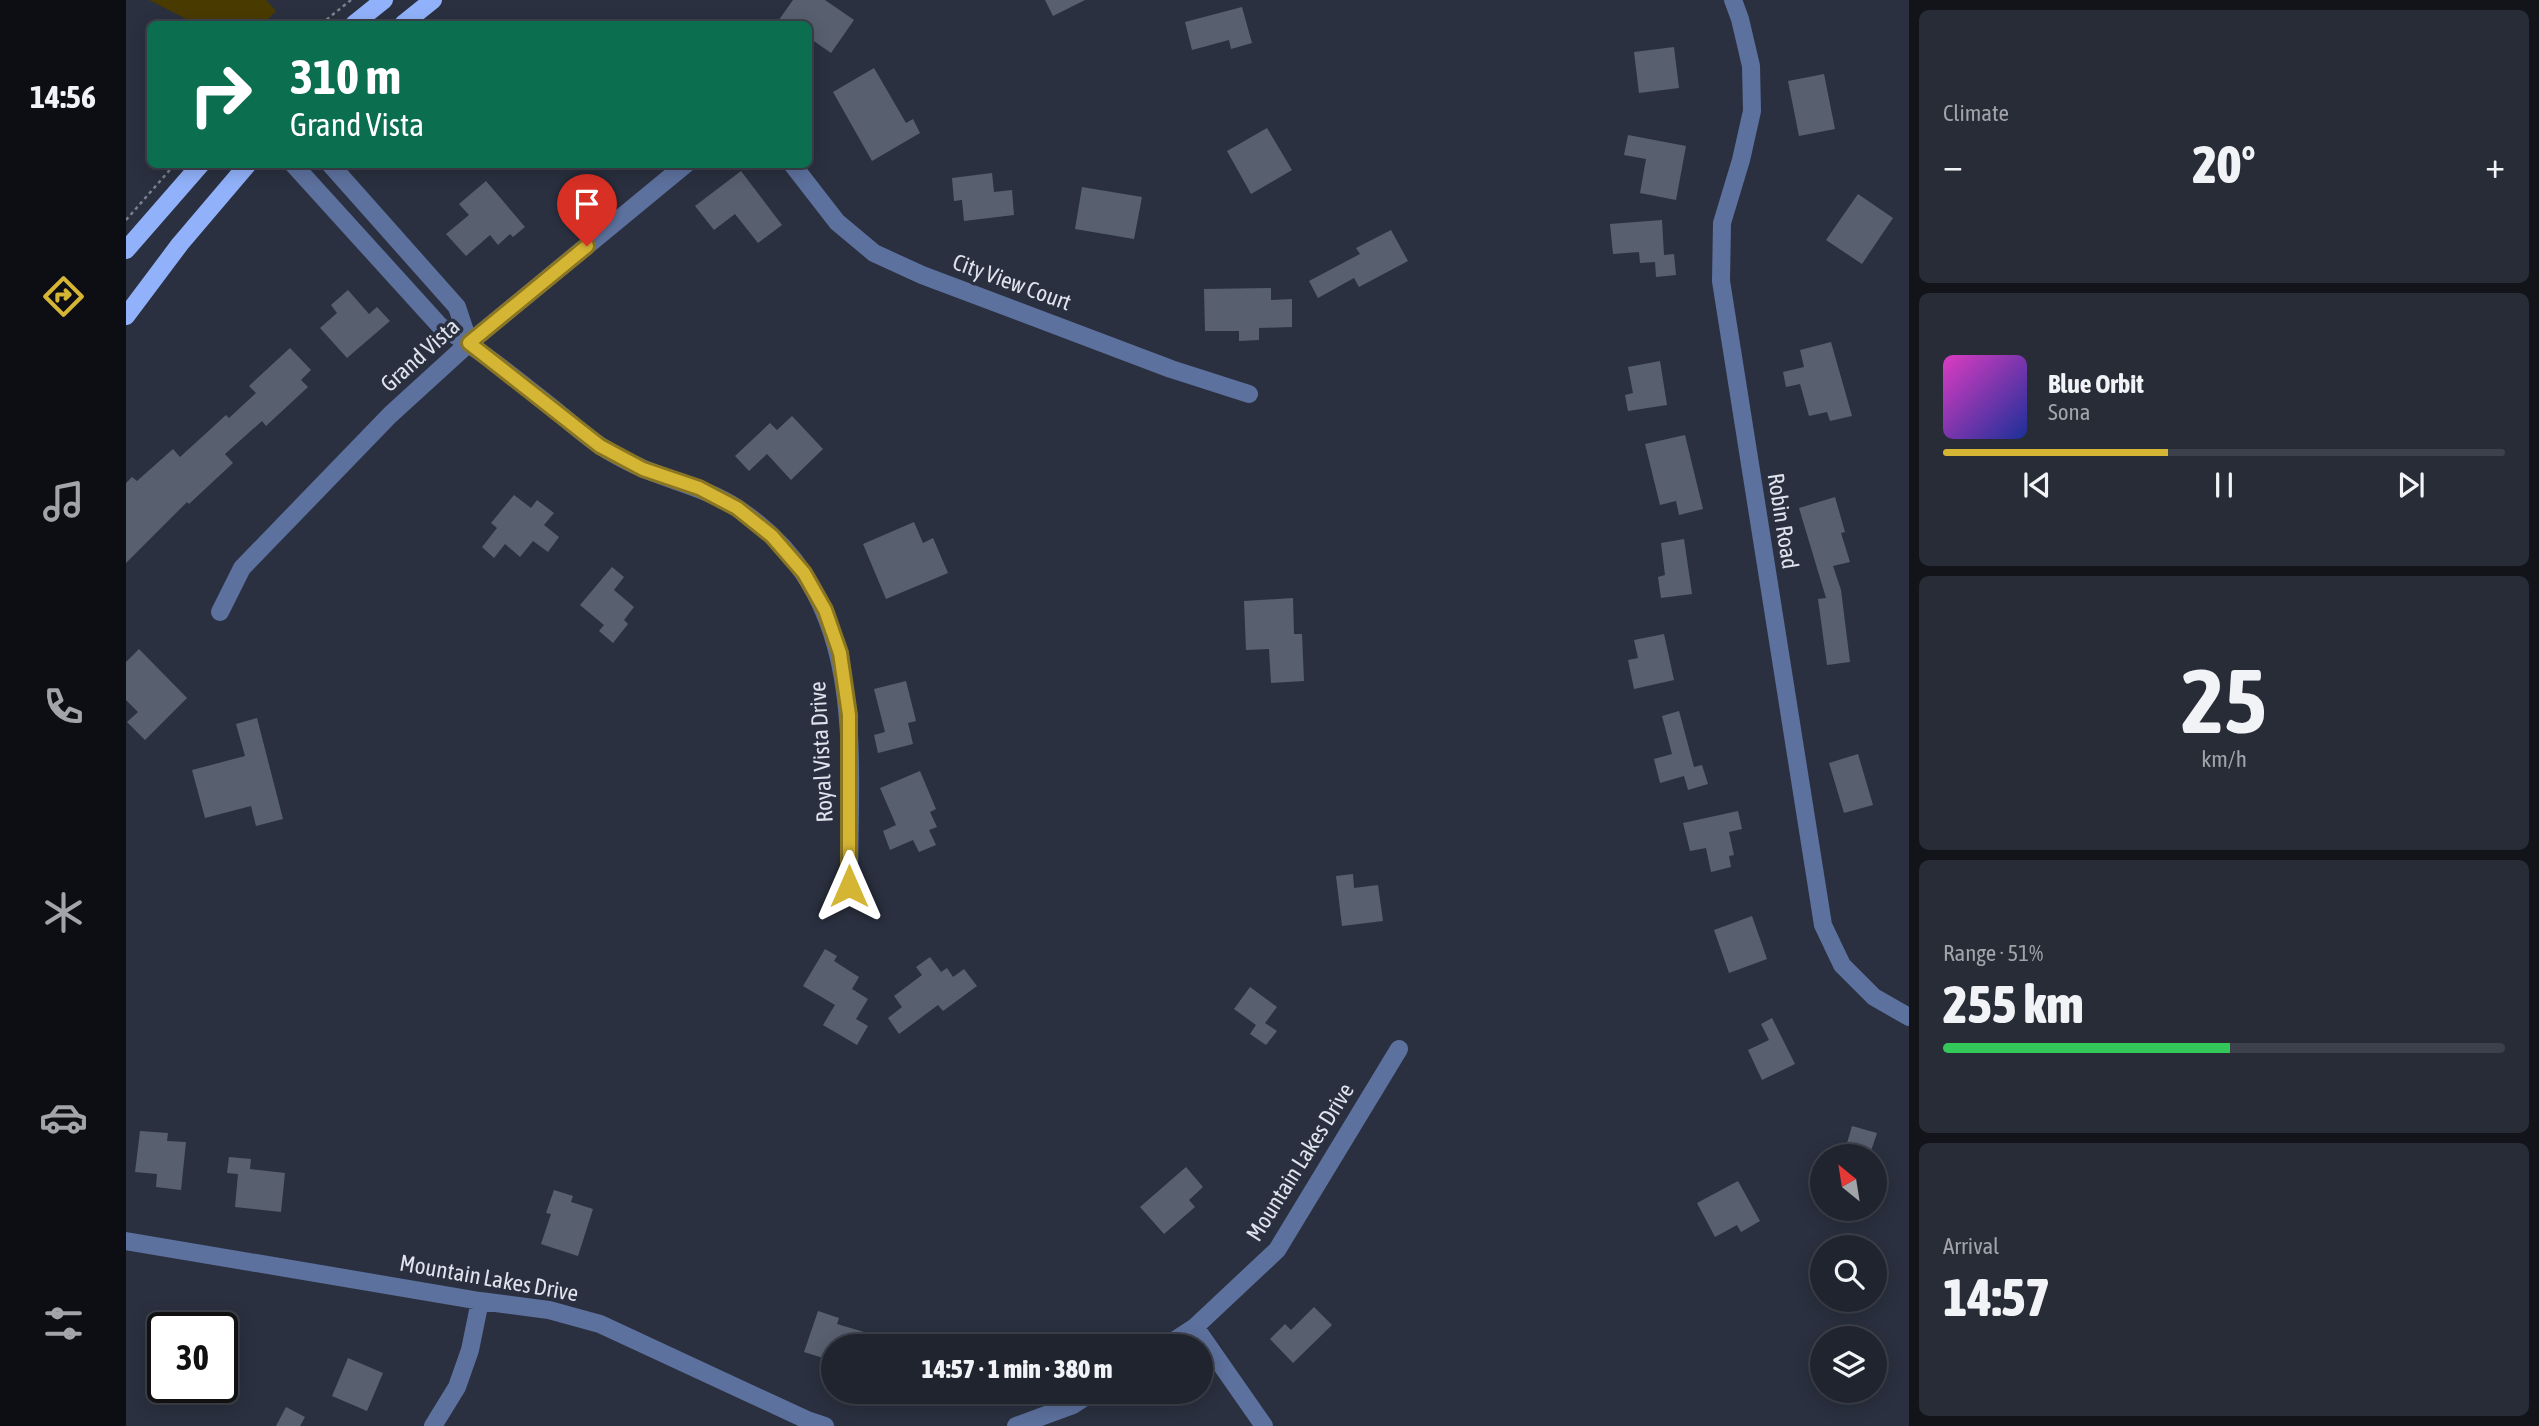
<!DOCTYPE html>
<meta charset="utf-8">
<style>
:root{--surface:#20242f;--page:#282c37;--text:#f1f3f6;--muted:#a2a4aa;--line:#3d414b;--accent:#d5b534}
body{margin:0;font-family:"Asap Condensed",sans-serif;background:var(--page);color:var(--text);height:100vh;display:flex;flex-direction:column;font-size:26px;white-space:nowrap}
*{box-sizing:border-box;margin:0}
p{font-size:23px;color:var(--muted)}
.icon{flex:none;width:38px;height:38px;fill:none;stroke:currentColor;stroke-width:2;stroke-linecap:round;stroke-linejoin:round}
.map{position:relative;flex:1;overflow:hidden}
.side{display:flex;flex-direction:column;gap:10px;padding:10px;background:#12141a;width:630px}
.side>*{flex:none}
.guide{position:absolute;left:21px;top:21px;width:665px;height:147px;border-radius:10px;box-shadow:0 4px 18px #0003,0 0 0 2px var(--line);background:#0b6e4f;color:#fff;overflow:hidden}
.needle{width:46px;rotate:330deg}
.tools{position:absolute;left:1684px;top:1144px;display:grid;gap:14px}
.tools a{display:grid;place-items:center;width:77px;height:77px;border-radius:50%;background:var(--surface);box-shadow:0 4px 18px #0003,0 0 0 2px var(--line);font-size:35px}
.speed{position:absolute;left:21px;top:1312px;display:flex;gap:14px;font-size:35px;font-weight:700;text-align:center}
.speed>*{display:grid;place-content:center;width:91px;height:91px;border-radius:50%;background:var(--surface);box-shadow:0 4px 18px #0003,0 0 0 2px var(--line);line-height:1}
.speed .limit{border:4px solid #111;border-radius:10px;background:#fff;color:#111}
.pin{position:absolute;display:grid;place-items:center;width:60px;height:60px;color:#fff;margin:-72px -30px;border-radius:50% 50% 50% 0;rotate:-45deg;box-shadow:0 0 7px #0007}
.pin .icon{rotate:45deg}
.me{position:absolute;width:77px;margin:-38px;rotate:0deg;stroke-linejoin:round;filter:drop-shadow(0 0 5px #0008)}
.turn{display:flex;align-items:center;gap:24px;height:147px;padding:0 28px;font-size:32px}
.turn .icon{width:91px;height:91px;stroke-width:2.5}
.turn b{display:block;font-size:49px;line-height:60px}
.big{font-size:52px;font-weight:800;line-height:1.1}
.side .tile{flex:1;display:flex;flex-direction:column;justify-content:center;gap:10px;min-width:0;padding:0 24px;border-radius:10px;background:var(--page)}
.side .dial{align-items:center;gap:0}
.dial b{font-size:91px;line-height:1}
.song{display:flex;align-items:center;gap:21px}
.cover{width:84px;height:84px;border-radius:10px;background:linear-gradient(135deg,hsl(310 70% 55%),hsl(230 70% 35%))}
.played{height:7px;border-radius:4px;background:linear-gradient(90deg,var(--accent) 40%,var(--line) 40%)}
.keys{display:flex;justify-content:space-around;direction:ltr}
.heat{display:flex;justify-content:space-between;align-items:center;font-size:38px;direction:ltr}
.charge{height:10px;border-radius:5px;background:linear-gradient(90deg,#34c759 51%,var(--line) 0)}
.trip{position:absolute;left:695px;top:1334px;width:392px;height:70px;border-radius:35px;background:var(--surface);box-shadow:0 4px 18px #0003,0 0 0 2px var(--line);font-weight:800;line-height:70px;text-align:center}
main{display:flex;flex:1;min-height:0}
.tabs{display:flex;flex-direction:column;width:126px;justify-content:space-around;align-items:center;background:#0d0e13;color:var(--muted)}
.tabs .icon{width:49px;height:49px}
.tabs .on{color:var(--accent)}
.tabs b{font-size:32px;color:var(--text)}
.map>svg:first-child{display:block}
.green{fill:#493b00}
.building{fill:#586070}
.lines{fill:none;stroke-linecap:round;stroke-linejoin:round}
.path{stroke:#7b808d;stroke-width:2.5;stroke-dasharray:3.5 3.5;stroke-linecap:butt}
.minor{stroke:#5d719e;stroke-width:18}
.major{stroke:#91b2fb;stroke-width:18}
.route-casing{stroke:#8a7622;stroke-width:18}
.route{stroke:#d5b534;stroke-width:12}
.labels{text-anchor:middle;stroke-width:7;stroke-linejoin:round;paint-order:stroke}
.street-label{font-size:23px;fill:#dfe3ed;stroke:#2a303f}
</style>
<main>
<nav class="tabs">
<b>14:56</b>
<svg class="icon on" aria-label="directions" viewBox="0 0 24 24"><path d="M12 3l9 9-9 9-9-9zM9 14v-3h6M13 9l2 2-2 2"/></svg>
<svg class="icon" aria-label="music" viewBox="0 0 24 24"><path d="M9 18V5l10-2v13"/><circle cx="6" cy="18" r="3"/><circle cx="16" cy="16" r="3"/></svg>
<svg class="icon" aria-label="phone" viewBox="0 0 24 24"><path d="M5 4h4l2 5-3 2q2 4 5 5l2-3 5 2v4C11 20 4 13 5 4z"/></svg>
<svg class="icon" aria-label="climate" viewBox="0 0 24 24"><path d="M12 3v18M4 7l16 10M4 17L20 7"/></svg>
<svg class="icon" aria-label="car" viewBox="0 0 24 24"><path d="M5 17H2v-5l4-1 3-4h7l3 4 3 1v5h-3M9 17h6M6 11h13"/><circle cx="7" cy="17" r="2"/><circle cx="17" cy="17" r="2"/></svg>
<svg class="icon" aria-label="filters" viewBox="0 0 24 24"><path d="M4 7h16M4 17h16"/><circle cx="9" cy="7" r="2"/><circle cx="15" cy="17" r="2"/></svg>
</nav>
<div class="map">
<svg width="1783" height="1426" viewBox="0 0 1783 1426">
<rect width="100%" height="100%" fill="#2a303f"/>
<path class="green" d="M23 0H140L150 11 137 24H70Z"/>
<path class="building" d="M667 0H699L728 20 705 53 682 37V24H650Z
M919 0H959L927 16Z
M1116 7 1126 43 1105 49 1103 40 1066 50 1059 22Z
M1548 47 1553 88 1513 93 1508 52Z
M748 68 780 123 787 119 794 133 746 161 707 92Z
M1698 74 1709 129 1673 136 1662 81Z
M1141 128 1166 170 1125 194 1101 151Z
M1502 135 1560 146 1550 200 1514 193 1520 159 1498 155Z
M615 171 656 225 632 243 609 214 588 230 569 206Z
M866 173 868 192 886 190 888 215 838 221 836 200 828 201 826 178Z
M360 181 399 227 387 237 384 234 372 245 364 235 340 256 320 234 343 215 333 204Z
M956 187 1016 197 1008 239 949 229Z
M1732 194 1767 218 1736 264 1700 240Z
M1536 220 1538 255 1548 254 1550 275 1530 277 1529 262 1514 263 1513 252 1487 254 1484 224Z
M1265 230 1282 261 1233 287 1228 278 1192 298 1183 281 1234 254 1230 248Z
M1145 288V300L1166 299V327L1133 328V340L1113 341V331H1079L1078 289Z
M222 290 243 314 251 307 264 321 221 358 194 328 211 313 205 305Z
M1705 342 1726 416 1704 421 1701 412 1683 416 1674 384 1660 387 1657 372 1678 367 1674 350Z
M164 348 185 370 175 380 182 387 140 426 136 421 99 454 107 463 63 504 61 502 0 563V483L6 477 11 481 47 449 54 457 100 415 103 418 130 393 123 386Z
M1534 361 1541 405 1502 411 1499 395 1507 393 1502 367Z
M666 416 697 449 665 480 641 454 623 471 609 456 644 423 651 430Z
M1559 435 1577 509 1553 515 1550 501 1534 505 1519 444Z
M388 495 405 508 411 500 428 513 418 525 433 537 422 552 407 541 394 557 379 544 368 558 356 547 371 528 365 523Z
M1709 497 1719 532 1715 533 1724 562 1707 566 1715 590 1724 662 1701 665 1692 599 1700 598 1673 508Z
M788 522 797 543 807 538 822 573 760 599 737 544Z
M1558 539 1566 594 1535 598 1532 577 1539 575 1535 543Z
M486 567 498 577 488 590 508 607 498 620 502 624 487 643 473 631 478 625 454 605Z
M1167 598 1168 634H1176L1178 681 1145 683 1143 649 1120 650 1118 601Z
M1538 634 1548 680 1508 689 1502 660 1512 658 1508 640Z
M13 649 61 698 19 740 1 722 12 712 0 700V662Z
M780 681 790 721 782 723 787 744 752 753 748 735 759 732 748 689Z
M1553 711 1568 767 1576 765 1582 784 1562 790 1558 776 1534 783 1528 759 1546 754 1536 716Z
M131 718 157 819 130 826 125 806 79 818 66 770 119 756 110 724Z
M1732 754 1747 805 1718 813 1703 763Z
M794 771 810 809 804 812 811 827 803 830 810 845 793 852 787 840 764 850 757 831 770 825 754 788Z
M1612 811 1616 829 1603 832 1608 855 1603 856 1605 867 1585 872 1580 848 1564 851 1557 823Z
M1227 874 1228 888 1252 885 1257 921 1216 926 1210 876Z
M1626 916 1641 959 1603 973 1588 930Z
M699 949 711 956 708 961 733 977 726 989 742 999 730 1019 742 1026 731 1045 697 1025 709 1005 677 986Z
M804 957 815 972 821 968 827 977 838 969 851 986 817 1011 812 1005 773 1034 762 1018 776 1007 768 996 796 975 790 967Z
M1124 987 1151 1007 1139 1023 1151 1031 1140 1045 1124 1034 1130 1025 1108 1009Z
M1646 1018 1669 1064 1636 1080 1622 1050 1643 1040 1635 1024Z
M1726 1126 1751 1133 1743 1157H1717Z
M14 1131 42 1133 41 1141 60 1142 55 1190 30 1187 31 1174 9 1172Z
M103 1157 125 1159 124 1169 159 1173 155 1212 109 1207 112 1174 101 1173Z
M1060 1167 1077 1187 1063 1200 1069 1207 1038 1234 1014 1207Z
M1612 1181 1634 1221 1615 1232 1611 1225 1589 1237 1571 1203Z
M428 1190 447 1196 445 1202 467 1209 452 1256 415 1244 425 1214 420 1213Z
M1188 1307 1206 1325 1167 1363 1144 1339 1159 1324 1165 1330Z
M692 1311 713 1318 711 1324 738 1332 734 1346H707V1361L678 1352Z
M222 1358 257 1373 241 1411 206 1396Z
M160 1407 179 1417 174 1426H150Z"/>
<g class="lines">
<path class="path" d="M195 24 225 0
M0 220 49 164"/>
<path class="minor" d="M1607 0 1614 19 1625 66 1626 111 1615 160 1596 223 1595 281 1697 925 1716 965 1748 997 1783 1017
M167 164 314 326C357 351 395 383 434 414 447 425 461 437 476 447 489 455 504 463 518 469 549 482 582 489 611 508 744 596 723 747 723 886
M204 164 331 307 343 343
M666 164 711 222 748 253 796 275 1045 369 1123 394
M94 612 116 568 264 415 343 343 560 164
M0 1241 354 1301 423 1310 474 1324 681 1420 699 1426
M1069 1327 1138 1426
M1040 1346 1069 1327 1151 1250 1273 1049
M307 1426 331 1387 344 1350 354 1301
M890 1426 947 1405 968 1391"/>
<path class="major" d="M228 24 258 0
M277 24 307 0
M0 250 75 164
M0 316 54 244 122 164"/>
</g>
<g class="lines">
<g class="route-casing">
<path id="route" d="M461 246 343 343 474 446 517 469 573 488 611 508 646 536 678 573 699 610 714 653 723 715V886"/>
</g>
<use href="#route" class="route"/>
</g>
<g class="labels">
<g class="street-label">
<text transform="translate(886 282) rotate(20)" y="8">City View Court</text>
<text transform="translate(294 355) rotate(-42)" y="8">Grand Vista</text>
<text transform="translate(1657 521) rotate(81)" y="8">Robin Road</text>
<text transform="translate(695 752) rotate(-93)" y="8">Royal Vista Drive</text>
<text transform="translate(1174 1162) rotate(-58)" y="8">Mountain Lakes Drive</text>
<text transform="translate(363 1278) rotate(10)" y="8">Mountain Lakes Drive</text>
</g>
</g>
</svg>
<div class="tools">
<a><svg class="needle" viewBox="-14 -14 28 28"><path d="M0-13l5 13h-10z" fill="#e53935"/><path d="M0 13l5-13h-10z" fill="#a2a4aa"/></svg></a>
<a><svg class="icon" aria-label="search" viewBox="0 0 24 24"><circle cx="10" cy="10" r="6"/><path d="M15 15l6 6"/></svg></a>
<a><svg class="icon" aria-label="layers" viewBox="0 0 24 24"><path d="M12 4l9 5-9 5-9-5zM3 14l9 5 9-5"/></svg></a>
</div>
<div class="speed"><div class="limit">30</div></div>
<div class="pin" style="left:461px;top:246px;background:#d93025"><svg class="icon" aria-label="arrive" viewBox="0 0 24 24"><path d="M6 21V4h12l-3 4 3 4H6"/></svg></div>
<svg class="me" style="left:723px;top:886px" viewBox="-20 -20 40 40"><path d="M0-17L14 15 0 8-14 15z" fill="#d5b534" stroke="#fff" stroke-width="4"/></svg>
<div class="trip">14:57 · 1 min · 380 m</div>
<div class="guide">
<div class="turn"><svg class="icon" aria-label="right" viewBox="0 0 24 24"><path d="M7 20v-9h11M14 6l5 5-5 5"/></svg><div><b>310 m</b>Grand Vista</div></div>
</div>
</div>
<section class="side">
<div class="tile"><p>Climate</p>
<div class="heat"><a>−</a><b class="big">20°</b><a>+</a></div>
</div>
<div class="tile">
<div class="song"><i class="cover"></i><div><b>Blue Orbit</b><p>Sona</p></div></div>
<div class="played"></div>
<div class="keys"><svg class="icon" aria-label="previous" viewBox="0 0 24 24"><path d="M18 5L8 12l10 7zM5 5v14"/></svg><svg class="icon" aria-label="pause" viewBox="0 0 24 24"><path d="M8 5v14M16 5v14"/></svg><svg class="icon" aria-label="next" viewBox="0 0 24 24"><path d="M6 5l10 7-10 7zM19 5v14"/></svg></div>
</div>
<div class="tile dial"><b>25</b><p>km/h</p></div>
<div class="tile"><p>Range · 51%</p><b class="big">255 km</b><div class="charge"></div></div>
<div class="tile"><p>Arrival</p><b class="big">14:57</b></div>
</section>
</main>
